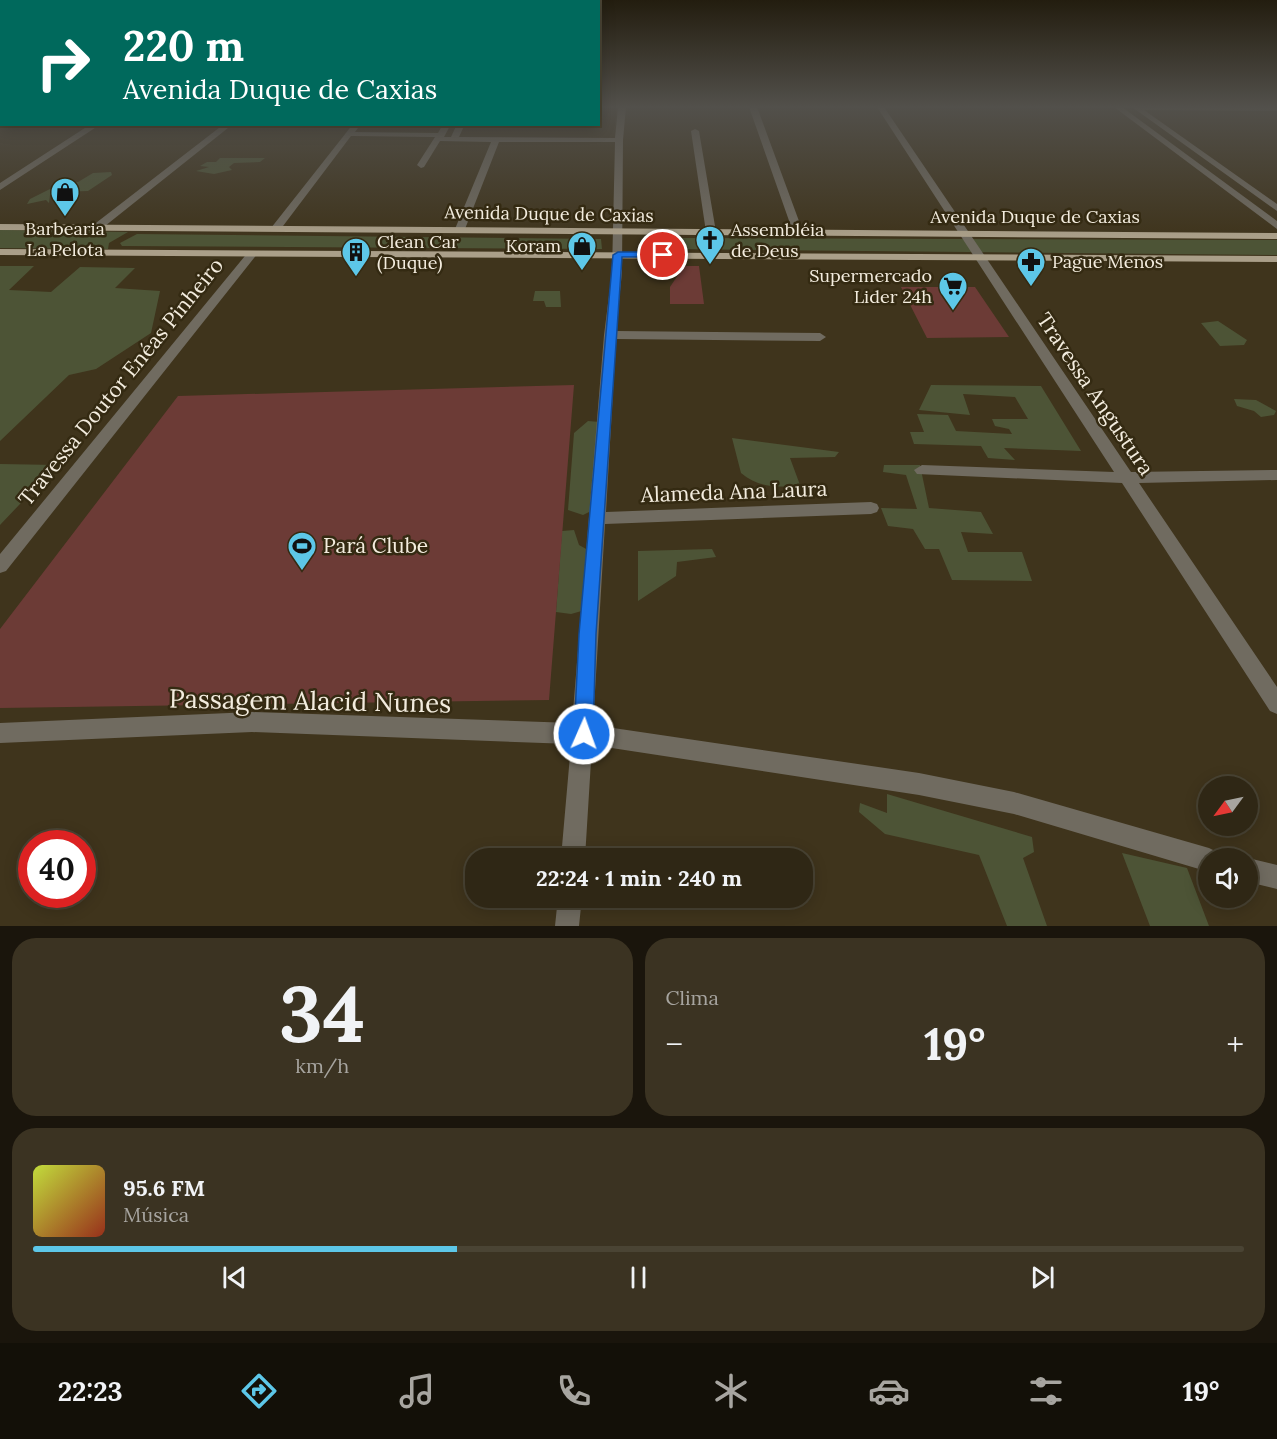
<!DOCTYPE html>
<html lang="pt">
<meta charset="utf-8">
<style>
:root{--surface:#2f2715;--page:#3b3322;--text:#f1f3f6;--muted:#a7a5a0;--line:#4a4434;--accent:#5dc7e8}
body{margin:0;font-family:Lora,serif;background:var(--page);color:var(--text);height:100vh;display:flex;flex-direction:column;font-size:22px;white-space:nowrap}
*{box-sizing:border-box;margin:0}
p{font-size:20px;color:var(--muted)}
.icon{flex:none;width:33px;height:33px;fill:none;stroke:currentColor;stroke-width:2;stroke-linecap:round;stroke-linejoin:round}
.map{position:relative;height:926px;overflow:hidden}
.panel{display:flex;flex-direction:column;gap:12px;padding:12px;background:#1a150c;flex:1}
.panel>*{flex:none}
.banner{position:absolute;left:0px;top:0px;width:600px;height:126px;box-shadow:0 3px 15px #0003,0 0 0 2px var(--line);background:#00695c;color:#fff;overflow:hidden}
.needle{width:39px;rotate:237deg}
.buttons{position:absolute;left:1198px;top:776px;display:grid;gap:12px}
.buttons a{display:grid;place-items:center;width:60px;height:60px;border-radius:50%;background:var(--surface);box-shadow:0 3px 15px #0003,0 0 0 2px var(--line);font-size:30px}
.speed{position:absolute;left:18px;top:830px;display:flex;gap:12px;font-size:30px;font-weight:700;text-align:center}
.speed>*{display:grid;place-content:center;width:78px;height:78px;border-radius:50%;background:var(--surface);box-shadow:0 3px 15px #0003,0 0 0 2px var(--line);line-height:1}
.speed .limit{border:9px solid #d22;background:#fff;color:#111}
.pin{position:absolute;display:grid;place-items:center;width:51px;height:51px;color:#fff;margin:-26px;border:3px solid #fff;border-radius:50%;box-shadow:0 2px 6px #0007}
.me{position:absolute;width:66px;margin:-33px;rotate:2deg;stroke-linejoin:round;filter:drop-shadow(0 0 4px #0008)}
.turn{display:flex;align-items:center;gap:21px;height:126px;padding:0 24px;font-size:27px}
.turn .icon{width:78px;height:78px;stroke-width:2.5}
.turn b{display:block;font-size:42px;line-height:51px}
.big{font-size:45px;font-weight:700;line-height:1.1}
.panel .widget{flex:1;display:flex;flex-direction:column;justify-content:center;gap:9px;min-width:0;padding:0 21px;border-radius:24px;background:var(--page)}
.panel .dial{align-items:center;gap:0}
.dial b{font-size:78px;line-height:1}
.song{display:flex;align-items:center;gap:18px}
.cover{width:72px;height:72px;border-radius:9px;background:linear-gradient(135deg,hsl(70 70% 55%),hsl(10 70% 35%))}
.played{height:6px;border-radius:3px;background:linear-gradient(90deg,var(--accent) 35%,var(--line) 35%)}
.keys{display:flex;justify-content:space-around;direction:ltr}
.heat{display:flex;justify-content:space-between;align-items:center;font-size:33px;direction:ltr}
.panel .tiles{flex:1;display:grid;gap:12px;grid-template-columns:1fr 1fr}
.widget:last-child{grid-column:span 2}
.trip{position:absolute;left:465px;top:848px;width:348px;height:60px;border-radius:24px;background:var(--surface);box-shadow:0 3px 15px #0003,0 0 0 2px var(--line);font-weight:700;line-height:60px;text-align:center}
.dock{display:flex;height:96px;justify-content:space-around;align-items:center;background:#131008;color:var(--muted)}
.dock .icon{width:42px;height:42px}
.dock .active{color:var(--accent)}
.dock b{font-size:27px;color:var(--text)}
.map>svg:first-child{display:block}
.green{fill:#4d5436}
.building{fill:#6c3b36}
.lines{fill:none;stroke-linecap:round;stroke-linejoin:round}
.minor{fill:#706b60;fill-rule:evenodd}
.major{fill:#aa9f89;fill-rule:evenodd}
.route{fill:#1a73e8;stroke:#114b97;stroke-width:1.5}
.labels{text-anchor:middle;stroke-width:5;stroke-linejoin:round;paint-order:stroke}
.far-street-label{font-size:18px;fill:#f3ecde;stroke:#342a12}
.far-poi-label{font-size:18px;fill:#f3ecde;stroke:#342a12;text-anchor:start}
.street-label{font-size:21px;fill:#f3ecde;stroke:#342a12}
.poi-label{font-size:21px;fill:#f3ecde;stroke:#342a12;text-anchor:start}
.near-street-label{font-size:26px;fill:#f3ecde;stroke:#342a12}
</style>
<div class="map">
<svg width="1277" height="926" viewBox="0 0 1277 926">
<rect width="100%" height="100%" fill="#3f341c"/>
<path class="green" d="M220 158H265L260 162 234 163 229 167 232 170 214 174 196 171 209 167 200 166 207 162H216Z
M111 172 112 175 88 191 59 192 50 195 49 203 46 200 27 204 30 199 60 184 78 182 93 173Z
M0 230H5L128 232 109 243 108 249 0 248Z
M137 234 601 239 602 249 122 246 120 243Z
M672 238 1277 240V255L674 249Z
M0 266H34L9 290 51 292 80 267 135 268 115 288 160 291 151 333 96 369 69 375 0 441Z
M535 291H560L561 307H546L544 301H533Z
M1218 321 1247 340 1244 345 1220 346 1201 323Z
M931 385 1041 386 1081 451 1004 448 1015 460 988 458 981 446 914 444 910 432H924L917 414 948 415 956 431 1012 434 1009 429 995 426 992 419H1028L1015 397 963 394 970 415 919 410Z
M1234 399 1256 400 1276 411 1274 415 1261 417 1254 411 1237 406Z
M588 421 600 422 593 510 583 515 568 510 574 433Z
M732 438 839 452 835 457 790 458 800 485C778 488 759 488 741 473Z
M0 464 57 465 0 525Z
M884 465H920L929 508 981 512 993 534 961 532 968 552H1022L1032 581 952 580 939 549H925L913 529 888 526 881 508 917 509 906 475 883 472Z
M574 530 579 545 588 550 587 583 582 593 587 598 585 610 571 614 556 612 562 531Z
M712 549 716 557 677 562 676 576 638 601V551Z
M887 794 1032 837 1034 852 1023 858 1047 926H1007L979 855 885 834 859 812 860 803 887 813Z
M1122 853 1187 868 1209 926H1150Z"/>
<path class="building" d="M684 266H699L704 304H670V287Z
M901 287H975L1009 337 927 338Z
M574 385 549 700 0 708V629L178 396Z"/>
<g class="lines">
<path class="minor" d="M618 107H626L623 140 622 272 616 331 820 333 826 337 820 341 616 339 606 512 871 502 877 504 879 508 877 512 871 514 605 524 593 725 919 773 1014 792 1209 848 1217 852 1220 858H1209V872L1014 814 919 795 592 745 585 858H561L571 744 252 732 0 743V723L252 712 572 723 604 335 612 272 615 142H499L465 229 460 232 455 229 491 142 440 141 424 167 421 168 417 165 435 137 351 136 280 230 271 228 353 124H361L355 132 438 133 443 124H451L444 137H451L457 124H465L459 137 615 138Z
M749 107H757L803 232 802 234 793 232Z
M877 107H884L1131 472 1277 470V480L1139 483 1277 687V714L1270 711 1122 483 917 474 914 470 922 465 1114 472Z
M1114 107H1122L1277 221V229Z
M1132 107H1277V111L1144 110 1277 204V211Z
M91 124H101L0 190V183Z
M224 124H233L100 230H92V226Z
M695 129 699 131 716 232 711 235 706 232 691 131Z
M249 251 258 253 6 571 0 573V554Z
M1248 858 1277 865V889L1248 882Z
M558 897H582L579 926H555Z"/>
<path class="major" d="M0 224 1277 233V239L0 230Z
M0 249 1277 256V262L0 255Z"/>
</g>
<linearGradient id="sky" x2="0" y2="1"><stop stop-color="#231d0f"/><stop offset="0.45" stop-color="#52504b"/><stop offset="1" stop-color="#52504b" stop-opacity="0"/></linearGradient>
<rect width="1277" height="237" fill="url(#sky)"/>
<path class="route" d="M663 252 666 253V257H622L596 634 593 734 590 741 584 744 577 741 574 734 579 634 613 255 618 252Z"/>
<defs>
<g id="shop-pin" transform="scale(1.5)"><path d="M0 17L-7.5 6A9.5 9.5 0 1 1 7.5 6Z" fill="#5dc7e8" stroke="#342a12"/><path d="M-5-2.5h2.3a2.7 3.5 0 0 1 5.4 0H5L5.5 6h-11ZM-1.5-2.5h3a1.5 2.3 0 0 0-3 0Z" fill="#111"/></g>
<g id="church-pin" transform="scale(1.5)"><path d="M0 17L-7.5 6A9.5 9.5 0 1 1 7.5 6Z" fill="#5dc7e8" stroke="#342a12"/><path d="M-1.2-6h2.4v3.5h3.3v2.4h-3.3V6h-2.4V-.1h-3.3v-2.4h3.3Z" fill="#111"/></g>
<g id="building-pin" transform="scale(1.5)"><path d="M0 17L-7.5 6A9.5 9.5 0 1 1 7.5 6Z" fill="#5dc7e8" stroke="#342a12"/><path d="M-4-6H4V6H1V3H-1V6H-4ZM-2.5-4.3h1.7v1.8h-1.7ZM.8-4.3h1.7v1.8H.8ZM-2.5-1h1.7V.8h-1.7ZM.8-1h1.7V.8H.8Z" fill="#111"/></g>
<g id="pharmacy-pin" transform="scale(1.5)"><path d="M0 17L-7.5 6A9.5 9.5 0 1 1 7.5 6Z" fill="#5dc7e8" stroke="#342a12"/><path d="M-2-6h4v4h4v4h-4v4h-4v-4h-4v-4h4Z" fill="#111"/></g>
<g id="supermarket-pin" transform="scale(1.5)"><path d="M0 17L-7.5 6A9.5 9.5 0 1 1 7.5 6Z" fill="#5dc7e8" stroke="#342a12"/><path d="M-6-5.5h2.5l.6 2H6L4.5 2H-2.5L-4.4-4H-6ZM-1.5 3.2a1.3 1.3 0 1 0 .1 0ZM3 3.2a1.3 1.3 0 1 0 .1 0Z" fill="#111"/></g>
<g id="stadium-pin" transform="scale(1.5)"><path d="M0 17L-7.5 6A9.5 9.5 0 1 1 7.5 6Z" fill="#5dc7e8" stroke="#342a12"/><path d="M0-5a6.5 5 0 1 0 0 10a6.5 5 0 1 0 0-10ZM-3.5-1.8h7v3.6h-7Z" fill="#111"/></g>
</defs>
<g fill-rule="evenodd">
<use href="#shop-pin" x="65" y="192"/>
<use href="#church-pin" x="710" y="240"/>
<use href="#shop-pin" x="582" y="246"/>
<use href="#building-pin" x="356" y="252"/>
<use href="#pharmacy-pin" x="1031" y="262"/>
<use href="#supermarket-pin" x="953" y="286"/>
<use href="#stadium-pin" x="302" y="546"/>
</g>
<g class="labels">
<g class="far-street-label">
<text transform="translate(549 214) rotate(1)" y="6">Avenida Duque de Caxias</text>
<text x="1035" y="223">Avenida Duque de Caxias</text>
</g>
<g class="far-poi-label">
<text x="65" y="235" text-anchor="middle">Barbearia<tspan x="65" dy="21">La Pelota</tspan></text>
<text x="731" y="236">Assembléia<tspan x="731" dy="21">de Deus</tspan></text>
<text x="377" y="248">Clean Car<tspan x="377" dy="21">(Duque)</tspan></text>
<text x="561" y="252" text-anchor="end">Koram</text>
<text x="1052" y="268">Pague Menos</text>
<text x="932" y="282" text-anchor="end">Supermercado<tspan x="932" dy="21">Lider 24h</tspan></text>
</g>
<g class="street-label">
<text transform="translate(121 382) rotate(-51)" y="7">Travessa Doutor Enéas Pinheiro</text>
<text transform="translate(1095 394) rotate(56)" y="7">Travessa Angustura</text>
<text transform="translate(734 492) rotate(-2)" y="7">Alameda Ana Laura</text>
</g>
<g class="poi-label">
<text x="323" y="553">Pará Clube</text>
</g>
<g class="near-street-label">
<text transform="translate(310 701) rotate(1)" y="9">Passagem Alacid Nunes</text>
</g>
</g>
</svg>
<div class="buttons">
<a><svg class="needle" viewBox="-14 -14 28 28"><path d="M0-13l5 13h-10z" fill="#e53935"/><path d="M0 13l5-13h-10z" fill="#a7a5a0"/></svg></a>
<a><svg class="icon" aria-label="sound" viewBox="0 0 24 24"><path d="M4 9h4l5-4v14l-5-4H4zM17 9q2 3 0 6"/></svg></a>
</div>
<div class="speed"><div class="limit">40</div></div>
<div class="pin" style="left:663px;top:255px;background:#d93025"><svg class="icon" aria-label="arrive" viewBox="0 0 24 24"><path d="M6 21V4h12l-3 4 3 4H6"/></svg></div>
<svg class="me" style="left:584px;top:734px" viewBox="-20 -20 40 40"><circle r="17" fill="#1a73e8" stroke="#fff" stroke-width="3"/><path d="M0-11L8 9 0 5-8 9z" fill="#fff"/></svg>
<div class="trip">22:24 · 1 min · 240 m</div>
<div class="banner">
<div class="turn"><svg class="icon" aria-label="right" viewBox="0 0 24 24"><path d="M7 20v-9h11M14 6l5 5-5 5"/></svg><div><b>220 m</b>Avenida Duque de Caxias</div></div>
</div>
</div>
<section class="panel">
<div class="tiles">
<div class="widget dial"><b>34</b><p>km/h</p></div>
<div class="widget"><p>Clima</p>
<div class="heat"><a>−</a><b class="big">19°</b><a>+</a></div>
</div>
<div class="widget">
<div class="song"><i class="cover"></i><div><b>95.6 FM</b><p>Música</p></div></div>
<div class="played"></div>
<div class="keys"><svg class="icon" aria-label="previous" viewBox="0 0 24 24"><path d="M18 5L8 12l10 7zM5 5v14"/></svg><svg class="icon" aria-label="pause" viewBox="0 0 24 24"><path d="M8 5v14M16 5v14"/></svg><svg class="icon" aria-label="next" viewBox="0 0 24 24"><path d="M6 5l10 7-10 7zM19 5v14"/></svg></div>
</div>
</div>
</section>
<nav class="dock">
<b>22:23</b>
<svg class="icon active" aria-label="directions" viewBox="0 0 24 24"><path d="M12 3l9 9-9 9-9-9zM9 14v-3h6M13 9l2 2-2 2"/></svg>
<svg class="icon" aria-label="music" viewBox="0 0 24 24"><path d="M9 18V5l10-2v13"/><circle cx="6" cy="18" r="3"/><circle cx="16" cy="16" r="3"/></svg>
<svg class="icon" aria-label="phone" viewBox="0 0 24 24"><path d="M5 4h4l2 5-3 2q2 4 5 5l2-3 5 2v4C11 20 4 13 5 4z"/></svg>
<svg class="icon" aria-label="climate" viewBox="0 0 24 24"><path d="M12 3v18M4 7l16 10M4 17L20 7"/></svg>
<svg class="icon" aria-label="car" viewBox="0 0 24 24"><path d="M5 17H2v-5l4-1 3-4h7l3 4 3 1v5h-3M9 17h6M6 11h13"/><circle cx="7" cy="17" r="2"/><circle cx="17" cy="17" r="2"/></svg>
<svg class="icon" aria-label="filters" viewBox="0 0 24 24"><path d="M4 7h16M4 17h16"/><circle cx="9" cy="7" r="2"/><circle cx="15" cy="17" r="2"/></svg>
<b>19°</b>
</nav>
